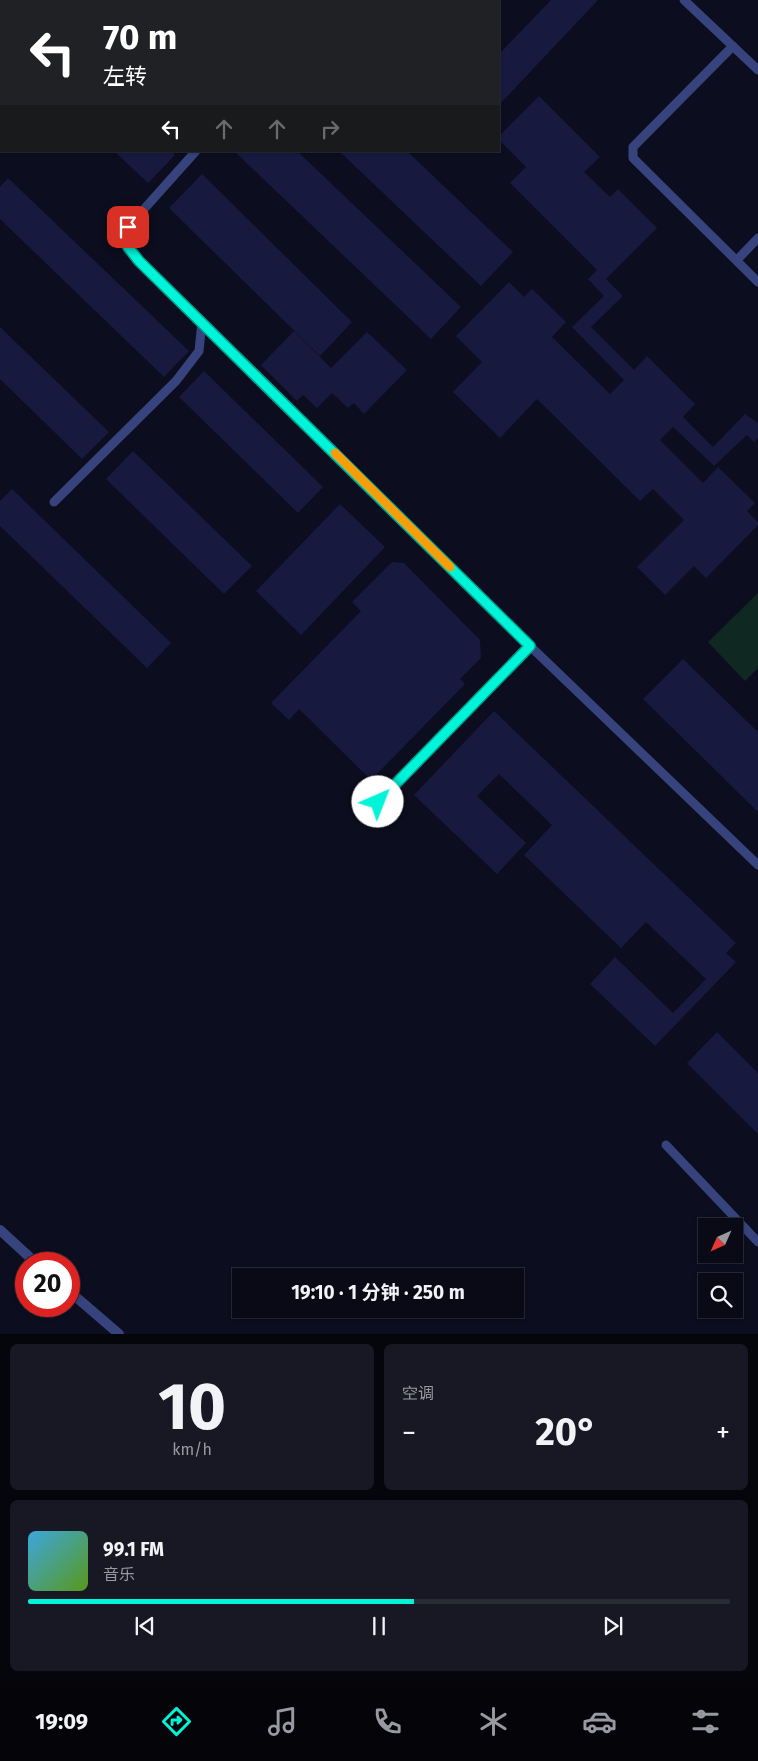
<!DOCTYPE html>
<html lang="zh">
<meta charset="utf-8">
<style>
:root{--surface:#090a16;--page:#171823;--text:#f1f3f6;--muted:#999aa1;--line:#292b35;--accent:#00f4d8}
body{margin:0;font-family:"Fira Sans","Noto Sans SC",sans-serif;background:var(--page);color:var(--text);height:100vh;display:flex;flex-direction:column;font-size:19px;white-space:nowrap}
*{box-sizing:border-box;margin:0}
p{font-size:16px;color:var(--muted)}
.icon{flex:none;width:28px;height:28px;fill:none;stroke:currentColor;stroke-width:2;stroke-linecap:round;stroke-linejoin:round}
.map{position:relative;height:1334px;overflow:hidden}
.sheet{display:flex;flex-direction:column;gap:10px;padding:10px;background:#05060c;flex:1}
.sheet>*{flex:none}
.hud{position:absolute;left:0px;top:0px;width:500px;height:152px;box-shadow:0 1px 4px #0004,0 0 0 1px var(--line);background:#202124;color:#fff;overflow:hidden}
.needle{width:32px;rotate:225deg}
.fabs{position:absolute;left:698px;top:1218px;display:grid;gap:10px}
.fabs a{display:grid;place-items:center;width:45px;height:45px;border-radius:0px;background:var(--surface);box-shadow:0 1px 4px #0004,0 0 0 1px var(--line);font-size:25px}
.speed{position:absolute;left:15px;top:1252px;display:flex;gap:10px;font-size:25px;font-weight:700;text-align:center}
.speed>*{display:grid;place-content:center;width:65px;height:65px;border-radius:50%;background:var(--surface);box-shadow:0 1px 4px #0004,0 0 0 1px var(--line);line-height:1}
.speed .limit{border:8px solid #d22;background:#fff;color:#111}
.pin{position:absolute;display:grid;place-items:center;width:42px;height:42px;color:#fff;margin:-21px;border-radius:10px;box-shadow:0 2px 8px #0006}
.me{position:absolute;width:55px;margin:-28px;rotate:44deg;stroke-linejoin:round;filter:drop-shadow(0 0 4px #0008)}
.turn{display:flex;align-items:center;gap:18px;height:105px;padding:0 20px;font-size:22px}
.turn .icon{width:65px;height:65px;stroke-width:2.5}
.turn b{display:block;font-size:35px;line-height:42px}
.lanes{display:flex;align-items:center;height:48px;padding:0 20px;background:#0003;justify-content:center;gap:25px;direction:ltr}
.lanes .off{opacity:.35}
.big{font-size:38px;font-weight:700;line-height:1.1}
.sheet .card{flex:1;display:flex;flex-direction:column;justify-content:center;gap:8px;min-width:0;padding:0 18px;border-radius:8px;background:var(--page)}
.sheet .dial{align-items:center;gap:0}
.dial b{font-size:65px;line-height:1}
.song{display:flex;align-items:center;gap:15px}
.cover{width:60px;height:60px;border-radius:8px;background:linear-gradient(135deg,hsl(200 70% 55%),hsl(90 70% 35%))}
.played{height:5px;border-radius:2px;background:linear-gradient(90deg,var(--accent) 55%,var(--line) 55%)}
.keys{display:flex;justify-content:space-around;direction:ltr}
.heat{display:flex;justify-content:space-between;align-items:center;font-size:28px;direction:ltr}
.sheet .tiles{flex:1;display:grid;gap:10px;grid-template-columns:1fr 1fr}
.card:last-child{grid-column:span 2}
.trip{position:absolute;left:232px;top:1268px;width:292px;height:50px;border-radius:0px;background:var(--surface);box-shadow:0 1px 4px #0004,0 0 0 1px var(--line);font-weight:700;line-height:50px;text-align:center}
.tab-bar{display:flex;height:80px;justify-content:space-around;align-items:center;background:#040409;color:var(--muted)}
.tab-bar .icon{width:35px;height:35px}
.tab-bar .on{color:var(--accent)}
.tab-bar b{font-size:22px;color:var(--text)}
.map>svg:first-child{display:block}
.green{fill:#0f2822}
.building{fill:#18193f}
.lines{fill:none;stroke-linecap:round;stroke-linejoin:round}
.service{stroke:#37437d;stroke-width:9}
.minor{stroke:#37437d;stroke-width:10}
.route-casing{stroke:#009f8c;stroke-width:12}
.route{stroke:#00f4d8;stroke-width:9}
.slow{stroke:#f59e0b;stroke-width:9}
</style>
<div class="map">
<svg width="758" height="1334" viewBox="0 0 758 1334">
<rect width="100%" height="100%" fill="#0c0d1e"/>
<path class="green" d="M758 593V668L745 681 708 642Z"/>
<path class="building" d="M551 0H598L499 105V54Z
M539 96 600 157 584 172 610 197 618 189 657 228 606 279 623 296 591 327 634 370 647 356 695 404 683 417 713 447 745 414 758 423V438L754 442 747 435 714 466 673 427 660 440 703 483 718 467 755 503 747 511 758 522V525L706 578 694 566 665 595 637 567 684 520 653 489 640 501 537 399 500 438 453 392 482 362 456 336 509 282 524 297 532 289 566 322 552 337 610 394 624 380 572 327 604 296 588 279 597 270 510 183 526 167 499 140V136Z
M114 151H172L175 155 148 183Z
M234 151H297L461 307 431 339Z
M339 151H407L513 252 481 286Z
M202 174 352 322 320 356 169 208Z
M8 178 189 351 164 377 0 219V187Z
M0 327 109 432 82 459 0 379Z
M294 331 331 368 367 332 407 370 364 414 354 403 348 408 332 393 317 408 303 395 297 401 261 365Z
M204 371 323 487 298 513 179 397Z
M133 451 252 566 224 594 106 479Z
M12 489 171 643 147 668 0 526V501Z
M340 504 385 547 301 635 256 591Z
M392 562 404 563 480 640 481 658 460 679 465 684 371 780 299 709 289 720 271 703 361 611 352 602Z
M683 659 758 732V812L643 699Z
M494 711 736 943 726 953 736 962 655 1046 590 984 615 957 673 1013 706 979 646 922 621 948 524 855 552 825 499 774 477 796 526 843 497 874 414 795Z
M717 1032 758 1073V1134L687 1063Z"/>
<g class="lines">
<path class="service" d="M684 0 758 70
M333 1 335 0
M733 46 633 147V158L758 282
M737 260 758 238
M202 321 530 646 758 865
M54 502 176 381 199 351 202 321 139 261 128 247V227L196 151
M378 802 530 646
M666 1145 758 1242"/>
<path class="minor" d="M0 1230 37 1264
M69 1291 119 1334"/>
</g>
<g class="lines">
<g class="route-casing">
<path id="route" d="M128 227V247L139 261 530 646 378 802"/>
</g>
<use href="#route" class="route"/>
<path class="slow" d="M335 453 450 567"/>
</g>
</svg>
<div class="fabs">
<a><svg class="needle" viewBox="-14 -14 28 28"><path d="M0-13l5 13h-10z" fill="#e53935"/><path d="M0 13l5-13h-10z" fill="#999aa1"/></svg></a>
<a><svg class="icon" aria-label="search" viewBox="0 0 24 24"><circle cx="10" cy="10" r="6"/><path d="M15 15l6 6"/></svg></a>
</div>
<div class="speed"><div class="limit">20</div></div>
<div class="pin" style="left:128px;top:227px;background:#d93025"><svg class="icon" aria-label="arrive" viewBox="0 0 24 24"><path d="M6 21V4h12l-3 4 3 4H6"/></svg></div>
<svg class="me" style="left:378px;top:802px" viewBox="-20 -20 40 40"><circle r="19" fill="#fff"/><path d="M0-13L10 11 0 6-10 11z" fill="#00f4d8"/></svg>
<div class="trip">19:10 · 1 分钟 · 250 m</div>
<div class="hud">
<div class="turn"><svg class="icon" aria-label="left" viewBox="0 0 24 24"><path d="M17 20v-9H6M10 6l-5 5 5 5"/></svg><div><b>70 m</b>左转</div></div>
<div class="lanes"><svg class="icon" aria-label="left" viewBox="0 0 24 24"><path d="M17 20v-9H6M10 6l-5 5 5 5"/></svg><svg class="icon off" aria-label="ahead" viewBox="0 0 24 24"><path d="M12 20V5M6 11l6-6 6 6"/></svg><svg class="icon off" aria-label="ahead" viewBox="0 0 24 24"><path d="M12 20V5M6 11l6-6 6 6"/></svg><svg class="icon off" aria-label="right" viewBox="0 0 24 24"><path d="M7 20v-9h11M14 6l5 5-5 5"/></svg></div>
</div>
</div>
<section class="sheet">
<div class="tiles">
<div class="card dial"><b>10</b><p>km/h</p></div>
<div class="card"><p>空调</p>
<div class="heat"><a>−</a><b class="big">20°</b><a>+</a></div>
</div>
<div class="card">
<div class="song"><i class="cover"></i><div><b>99.1 FM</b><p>音乐</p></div></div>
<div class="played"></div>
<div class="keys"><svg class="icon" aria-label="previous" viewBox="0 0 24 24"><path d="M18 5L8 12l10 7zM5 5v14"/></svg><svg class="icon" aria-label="pause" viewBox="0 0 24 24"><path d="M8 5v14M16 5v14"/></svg><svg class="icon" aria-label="next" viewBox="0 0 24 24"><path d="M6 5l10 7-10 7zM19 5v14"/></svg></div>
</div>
</div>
</section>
<nav class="tab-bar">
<b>19:09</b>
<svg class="icon on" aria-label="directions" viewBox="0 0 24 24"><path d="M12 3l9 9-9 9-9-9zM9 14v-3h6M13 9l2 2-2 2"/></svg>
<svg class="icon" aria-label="music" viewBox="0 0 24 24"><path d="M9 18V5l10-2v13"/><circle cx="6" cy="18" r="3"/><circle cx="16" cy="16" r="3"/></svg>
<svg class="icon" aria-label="phone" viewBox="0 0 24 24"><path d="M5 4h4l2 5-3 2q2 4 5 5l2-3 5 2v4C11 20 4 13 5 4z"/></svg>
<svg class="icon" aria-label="climate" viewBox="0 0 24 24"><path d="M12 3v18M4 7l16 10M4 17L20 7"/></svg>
<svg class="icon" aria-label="car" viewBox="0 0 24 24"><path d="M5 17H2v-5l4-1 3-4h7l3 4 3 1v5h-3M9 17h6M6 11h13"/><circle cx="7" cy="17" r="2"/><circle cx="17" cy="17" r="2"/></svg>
<svg class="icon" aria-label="filters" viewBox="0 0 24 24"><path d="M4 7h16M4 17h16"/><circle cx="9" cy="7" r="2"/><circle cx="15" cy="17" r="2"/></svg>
</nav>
